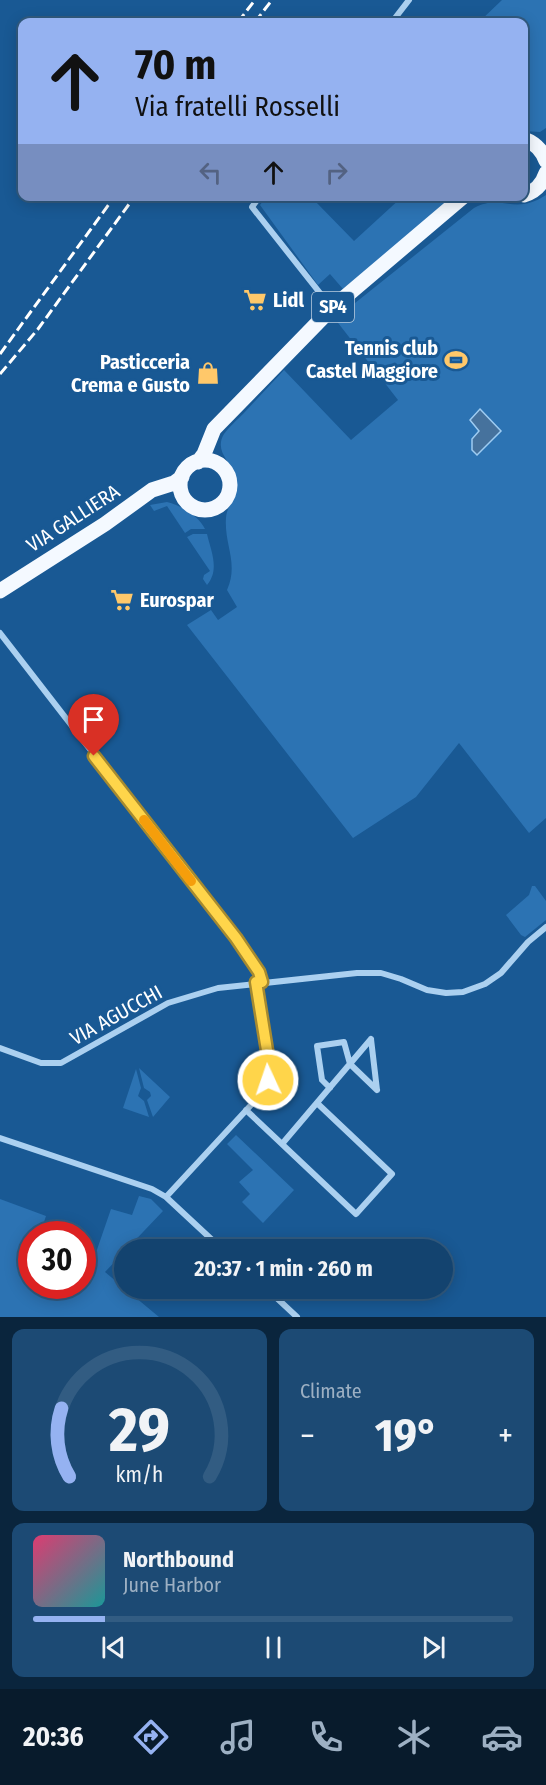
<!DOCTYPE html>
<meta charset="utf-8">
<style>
:root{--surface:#13436f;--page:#1c4a74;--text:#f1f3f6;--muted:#9db0c3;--line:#325c82;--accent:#95b2f1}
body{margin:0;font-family:"Fira Sans Condensed",sans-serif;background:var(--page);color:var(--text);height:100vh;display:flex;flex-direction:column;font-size:22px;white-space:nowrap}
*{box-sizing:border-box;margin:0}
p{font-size:20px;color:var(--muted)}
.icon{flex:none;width:33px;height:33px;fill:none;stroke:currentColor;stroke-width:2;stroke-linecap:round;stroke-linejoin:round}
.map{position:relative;height:1317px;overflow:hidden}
.panel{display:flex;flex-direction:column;gap:12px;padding:12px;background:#0a253d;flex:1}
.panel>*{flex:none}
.top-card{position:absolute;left:18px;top:18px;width:510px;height:183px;border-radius:12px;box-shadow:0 3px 15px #0003,0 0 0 2px var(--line);background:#95b2f1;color:#111;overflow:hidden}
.speed{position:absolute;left:18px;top:1221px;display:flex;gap:12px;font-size:30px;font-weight:700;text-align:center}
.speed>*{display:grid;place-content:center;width:78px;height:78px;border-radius:50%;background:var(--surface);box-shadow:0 3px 15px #0003,0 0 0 2px var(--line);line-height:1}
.speed .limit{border:9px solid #d22;background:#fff;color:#111}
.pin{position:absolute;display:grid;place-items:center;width:51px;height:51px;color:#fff;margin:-62px -26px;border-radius:50% 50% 50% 0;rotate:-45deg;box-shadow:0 0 6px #0007}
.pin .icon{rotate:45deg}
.me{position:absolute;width:66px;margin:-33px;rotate:357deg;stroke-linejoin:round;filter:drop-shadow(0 0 4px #0008)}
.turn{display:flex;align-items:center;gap:21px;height:126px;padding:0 18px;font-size:27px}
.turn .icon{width:78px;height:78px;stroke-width:2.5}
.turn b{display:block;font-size:42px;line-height:51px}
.lanes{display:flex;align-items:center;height:57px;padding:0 18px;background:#0003;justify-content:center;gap:30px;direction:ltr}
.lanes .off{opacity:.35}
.big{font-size:45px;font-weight:700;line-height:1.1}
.panel .tile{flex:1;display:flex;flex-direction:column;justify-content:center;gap:9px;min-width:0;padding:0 21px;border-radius:12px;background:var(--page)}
.panel .dial{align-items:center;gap:0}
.dial svg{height:156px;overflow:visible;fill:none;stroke:var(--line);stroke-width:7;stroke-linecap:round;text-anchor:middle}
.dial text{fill:var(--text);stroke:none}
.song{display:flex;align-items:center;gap:18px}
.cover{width:72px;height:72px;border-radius:9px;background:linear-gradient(135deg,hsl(340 70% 55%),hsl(180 70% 35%))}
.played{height:6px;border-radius:3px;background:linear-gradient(90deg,var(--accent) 15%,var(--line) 15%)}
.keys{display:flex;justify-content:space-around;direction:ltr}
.heat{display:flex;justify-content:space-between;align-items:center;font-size:33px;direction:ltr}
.panel .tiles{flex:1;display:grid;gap:12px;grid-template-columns:1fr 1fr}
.tile:last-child{grid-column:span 2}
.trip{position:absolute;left:114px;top:1239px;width:339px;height:60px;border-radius:30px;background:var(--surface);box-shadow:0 3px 15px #0003,0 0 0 2px var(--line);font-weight:700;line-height:60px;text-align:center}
.dock{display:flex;height:96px;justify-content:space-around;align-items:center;background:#081b2c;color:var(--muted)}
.dock .icon{width:42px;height:42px}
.dock .selected{color:var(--accent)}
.dock b{font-size:27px;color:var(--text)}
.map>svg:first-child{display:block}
.green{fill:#2c73b3}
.water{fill:#46729d;stroke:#9eccf2;stroke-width:1.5}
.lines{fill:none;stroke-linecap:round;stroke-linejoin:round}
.minor{stroke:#abd0f0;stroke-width:6}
.primary{stroke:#f4f9ff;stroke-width:15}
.rail{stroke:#fff;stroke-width:3;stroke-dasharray:10 4.5;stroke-linecap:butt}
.route-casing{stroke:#a68a30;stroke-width:15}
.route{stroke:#ffd54a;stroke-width:10}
.slow{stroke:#f59e0b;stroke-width:10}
.labels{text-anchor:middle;stroke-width:6;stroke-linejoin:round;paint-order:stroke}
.shield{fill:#195994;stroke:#bacddf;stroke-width:1.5}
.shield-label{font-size:18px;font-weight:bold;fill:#fff}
.poi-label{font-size:20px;font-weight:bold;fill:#fff;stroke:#195994;text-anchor:start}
.street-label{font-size:20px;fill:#fff;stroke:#195994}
</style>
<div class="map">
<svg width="546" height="1317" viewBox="0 0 546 1317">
<rect width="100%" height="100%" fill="#195994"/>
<path class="green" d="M502 0H546V128L540 132 524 131V22H479Z
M546 195V818L529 833 459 743 416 797 353 838 187 625 211 610 218 620 237 607 227 590C239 563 224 545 226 518 227 502 242 495 235 475 230 461 214 451 224 434 229 427 237 420 243 414 257 399 270 385 284 370L351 440 398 400 335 319 474 208C502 193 514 216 546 195Z
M266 197H316L314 200 354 241 402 197H456L343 289 330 274 318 285 260 205Z
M167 502C180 505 199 516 205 529H191L185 533 167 506 154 511 150 505Z
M193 534H207C211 551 220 570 207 585L203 579 204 575 210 571 187 537Z
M532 886H535L546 901V920L525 937 521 935 506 915 529 895Z
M139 1068 170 1097 153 1117 147 1100 151 1096 150 1092 144 1088Z
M136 1069 141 1088 138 1096 144 1101 149 1117 123 1108Z
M236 1135 294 1190 263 1223 242 1202 250 1194 239 1182 253 1170 227 1144Z
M139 1196 151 1199 163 1211 105 1272 159 1317H0V1199L46 1216 40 1234H32V1286H82L83 1264 91 1267 111 1209 132 1215Z"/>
<path class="water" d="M480 409 501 431 477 455 472 450V439L479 431 470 420Z"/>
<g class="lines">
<path class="minor" d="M392 22 409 0
M260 196 252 207 331 307
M0 633 236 938 259 972 262 982
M371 1039 377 1090
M0 1048 41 1063H61L168 1003 218 988 357 973H381L401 979 427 990 446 993 463 992 485 984 501 973 528 942 546 927
M330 1088 322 1080 317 1046 344 1042 350 1064 377 1090
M246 1110 356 1214 392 1174 317 1103
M0 1138 152 1189 166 1197 223 1250
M282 1144 371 1039
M166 1197 264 1091 269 1080 270 1069 256 982
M266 1288 297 1317"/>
<path class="primary" d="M524 139C535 143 542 150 546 161
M524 195C535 192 542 185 546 173
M180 485a25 25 0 1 1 50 0a25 25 0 1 1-50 0Z
M198 462 204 454 214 429 332 308 464 196
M0 591 105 524 152 490 174 483 182 477"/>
<path class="rail" d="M238 22 255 0
M255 22 272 0
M0 354 115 196
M0 374 38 329 135 196"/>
</g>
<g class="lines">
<g class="route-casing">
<path id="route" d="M94 756 236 938 259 972 262 982H256L270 1069 268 1080"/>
</g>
<use href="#route" class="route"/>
<path class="slow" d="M144 820 191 881"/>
</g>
<defs>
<g id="supermarket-bare" transform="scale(1.8)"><path d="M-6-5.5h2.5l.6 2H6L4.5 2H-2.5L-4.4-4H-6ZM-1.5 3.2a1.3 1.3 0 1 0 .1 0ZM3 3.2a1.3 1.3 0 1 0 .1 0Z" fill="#ffc86a" stroke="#195994" stroke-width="2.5" paint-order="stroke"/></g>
<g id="stadium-bare" transform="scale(1.8)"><path d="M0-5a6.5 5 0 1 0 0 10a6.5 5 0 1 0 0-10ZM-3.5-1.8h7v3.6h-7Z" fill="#ffc86a" stroke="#195994" stroke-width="2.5" paint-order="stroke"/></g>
<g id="shop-bare" transform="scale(1.8)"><path d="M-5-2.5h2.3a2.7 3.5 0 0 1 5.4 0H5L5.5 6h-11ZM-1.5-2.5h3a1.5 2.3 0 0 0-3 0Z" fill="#ffc86a" stroke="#195994" stroke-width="2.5" paint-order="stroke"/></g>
</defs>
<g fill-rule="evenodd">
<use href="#supermarket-bare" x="255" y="300"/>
<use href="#stadium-bare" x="456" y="360"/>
<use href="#shop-bare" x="208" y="373"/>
<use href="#supermarket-bare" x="122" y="600"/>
</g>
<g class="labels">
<rect class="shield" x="312" y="292" width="42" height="30" rx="4.5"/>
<g class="shield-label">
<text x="333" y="313">SP4</text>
</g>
<g class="poi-label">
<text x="273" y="307">Lidl</text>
<text x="438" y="355" text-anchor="end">Tennis club<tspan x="438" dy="23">Castel Maggiore</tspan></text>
<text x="190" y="369" text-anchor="end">Pasticceria<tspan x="190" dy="23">Crema e Gusto</tspan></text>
<text x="140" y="607">Eurospar</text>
</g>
<g class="street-label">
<text transform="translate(73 518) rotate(-33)" y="7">VIA GALLIERA</text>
<text transform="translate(116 1015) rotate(-29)" y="7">VIA AGUCCHI</text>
</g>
</g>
</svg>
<div class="speed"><div class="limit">30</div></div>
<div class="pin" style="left:94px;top:756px;background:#d93025"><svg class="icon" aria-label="arrive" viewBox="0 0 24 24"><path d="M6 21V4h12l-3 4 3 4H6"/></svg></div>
<svg class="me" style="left:268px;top:1080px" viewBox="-20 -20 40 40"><circle r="17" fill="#ffd54a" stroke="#fff" stroke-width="3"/><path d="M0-11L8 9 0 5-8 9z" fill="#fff"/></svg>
<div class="trip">20:37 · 1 min · 260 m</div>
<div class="top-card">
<div class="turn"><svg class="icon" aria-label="ahead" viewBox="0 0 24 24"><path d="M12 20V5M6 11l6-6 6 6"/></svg><div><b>70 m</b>Via fratelli Rosselli</div></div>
<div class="lanes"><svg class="icon off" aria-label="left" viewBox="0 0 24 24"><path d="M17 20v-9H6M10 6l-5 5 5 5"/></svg><svg class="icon" aria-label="ahead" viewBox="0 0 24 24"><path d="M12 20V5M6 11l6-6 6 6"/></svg><svg class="icon off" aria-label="right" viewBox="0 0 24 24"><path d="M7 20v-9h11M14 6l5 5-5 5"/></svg></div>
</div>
</div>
<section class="panel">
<div class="tiles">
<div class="tile dial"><svg viewBox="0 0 100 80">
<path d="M14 69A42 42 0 1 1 86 69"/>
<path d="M14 69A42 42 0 0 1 10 34" stroke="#95b2f1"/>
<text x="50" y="56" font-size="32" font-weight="700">29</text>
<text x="50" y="72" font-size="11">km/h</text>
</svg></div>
<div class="tile"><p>Climate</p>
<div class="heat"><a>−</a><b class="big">19°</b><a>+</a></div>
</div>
<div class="tile">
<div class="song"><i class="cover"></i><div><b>Northbound</b><p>June Harbor</p></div></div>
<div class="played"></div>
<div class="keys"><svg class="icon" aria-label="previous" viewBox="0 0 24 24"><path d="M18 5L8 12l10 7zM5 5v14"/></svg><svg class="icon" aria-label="pause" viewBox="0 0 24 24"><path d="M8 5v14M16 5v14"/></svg><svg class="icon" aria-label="next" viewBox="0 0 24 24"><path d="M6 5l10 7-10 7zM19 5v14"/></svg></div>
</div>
</div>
</section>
<nav class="dock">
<b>20:36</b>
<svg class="icon selected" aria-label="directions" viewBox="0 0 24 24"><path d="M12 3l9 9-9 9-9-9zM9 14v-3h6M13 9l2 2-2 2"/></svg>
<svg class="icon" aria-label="music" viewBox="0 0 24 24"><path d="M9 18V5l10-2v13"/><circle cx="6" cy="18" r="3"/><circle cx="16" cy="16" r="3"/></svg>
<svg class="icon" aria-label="phone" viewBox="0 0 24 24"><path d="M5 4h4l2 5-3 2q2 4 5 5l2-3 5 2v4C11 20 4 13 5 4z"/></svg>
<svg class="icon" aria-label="climate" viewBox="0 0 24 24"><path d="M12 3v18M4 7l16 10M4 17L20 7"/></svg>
<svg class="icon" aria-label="car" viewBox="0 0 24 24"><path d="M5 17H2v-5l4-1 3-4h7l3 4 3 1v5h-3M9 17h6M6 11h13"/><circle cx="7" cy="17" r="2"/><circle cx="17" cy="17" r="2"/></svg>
</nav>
